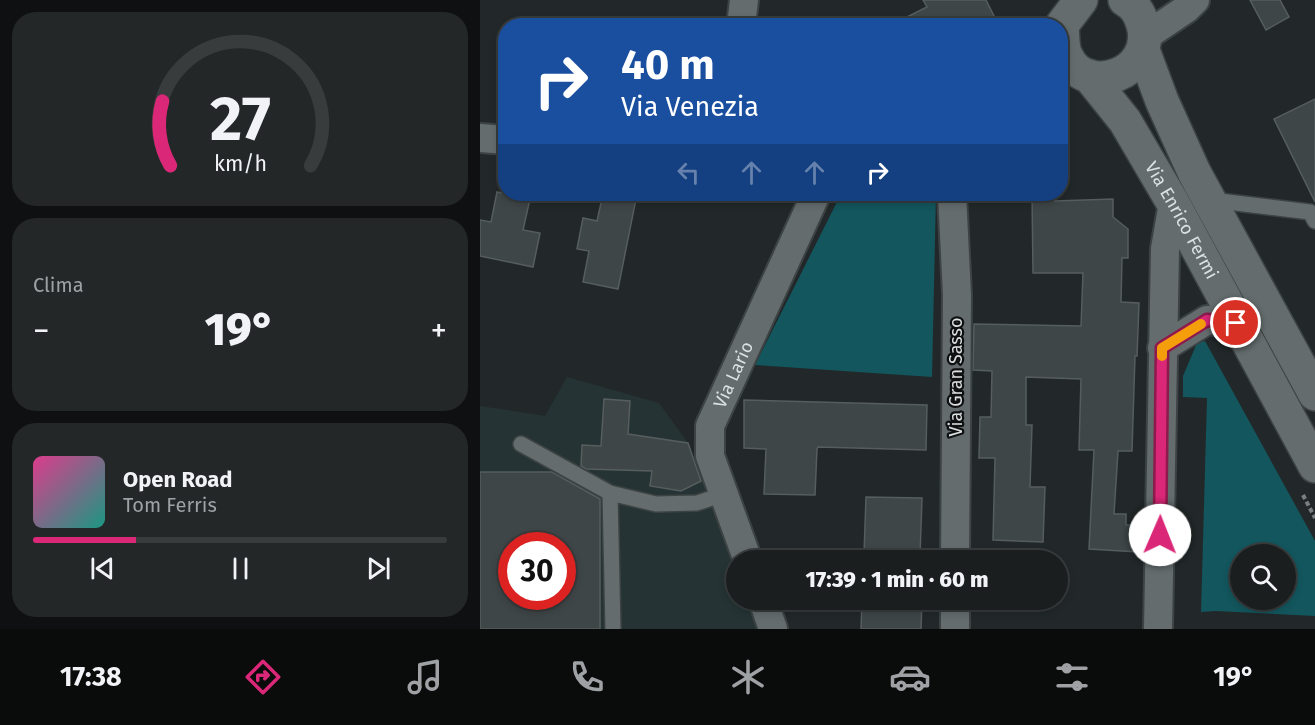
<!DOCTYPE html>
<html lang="it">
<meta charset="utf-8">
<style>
:root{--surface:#1a1e1f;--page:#232728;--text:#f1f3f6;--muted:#9fa2a4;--line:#383c3d;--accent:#db2777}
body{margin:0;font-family:"Fira Sans",sans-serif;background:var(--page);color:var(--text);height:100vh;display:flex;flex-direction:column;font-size:22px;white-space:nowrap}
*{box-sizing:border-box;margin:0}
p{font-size:20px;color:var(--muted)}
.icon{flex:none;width:33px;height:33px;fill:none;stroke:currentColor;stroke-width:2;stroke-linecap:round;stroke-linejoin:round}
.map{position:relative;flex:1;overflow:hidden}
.sheet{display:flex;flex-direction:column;gap:12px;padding:12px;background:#0e1011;width:480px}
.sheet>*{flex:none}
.top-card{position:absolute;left:18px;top:18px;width:570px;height:183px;border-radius:24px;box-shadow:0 3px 9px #0003,0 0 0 2px var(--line);background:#1a4fa0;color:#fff;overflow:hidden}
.buttons{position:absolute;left:750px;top:544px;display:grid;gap:12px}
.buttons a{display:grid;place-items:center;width:66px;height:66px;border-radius:50%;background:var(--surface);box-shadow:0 3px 9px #0003,0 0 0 2px var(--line);font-size:30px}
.speed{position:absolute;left:18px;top:532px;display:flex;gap:12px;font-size:30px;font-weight:700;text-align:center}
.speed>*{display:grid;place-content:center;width:78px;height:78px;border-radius:50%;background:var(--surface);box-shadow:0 3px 9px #0003,0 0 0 2px var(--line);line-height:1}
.speed .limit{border:9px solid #d22;background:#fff;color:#111}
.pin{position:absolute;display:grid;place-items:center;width:51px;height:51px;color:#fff;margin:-26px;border:3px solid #fff;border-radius:50%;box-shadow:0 2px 6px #0007}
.me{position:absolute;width:66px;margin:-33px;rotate:1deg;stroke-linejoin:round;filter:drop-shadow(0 0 4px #0008)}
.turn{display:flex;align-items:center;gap:21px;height:126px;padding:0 24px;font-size:27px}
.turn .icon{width:78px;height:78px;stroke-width:2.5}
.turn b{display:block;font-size:42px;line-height:51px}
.lanes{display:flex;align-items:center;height:57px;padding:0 24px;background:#0003;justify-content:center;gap:30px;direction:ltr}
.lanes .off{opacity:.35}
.big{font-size:45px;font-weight:800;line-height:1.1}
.sheet .card{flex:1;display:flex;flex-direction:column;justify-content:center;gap:9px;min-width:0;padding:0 21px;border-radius:24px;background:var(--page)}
.sheet .dial{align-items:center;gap:0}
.dial svg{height:156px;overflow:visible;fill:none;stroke:var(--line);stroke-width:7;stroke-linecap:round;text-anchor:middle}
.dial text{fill:var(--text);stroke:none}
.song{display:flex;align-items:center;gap:18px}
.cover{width:72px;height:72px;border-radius:9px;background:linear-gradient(135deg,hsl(330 70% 55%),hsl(170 70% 35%))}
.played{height:6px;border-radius:3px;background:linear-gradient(90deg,var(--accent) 25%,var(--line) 25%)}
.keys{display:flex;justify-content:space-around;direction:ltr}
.heat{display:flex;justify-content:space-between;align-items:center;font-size:33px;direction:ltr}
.trip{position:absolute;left:246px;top:550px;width:342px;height:60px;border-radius:30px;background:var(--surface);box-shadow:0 3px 9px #0003,0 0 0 2px var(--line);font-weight:800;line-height:60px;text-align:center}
.tabs{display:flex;height:96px;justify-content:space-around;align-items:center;background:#0a0c0c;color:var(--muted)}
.tabs .icon{width:42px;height:42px}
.tabs .current{color:var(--accent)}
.tabs b{font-size:27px;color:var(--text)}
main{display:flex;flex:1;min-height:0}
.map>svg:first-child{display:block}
.built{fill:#253335;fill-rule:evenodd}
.green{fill:#13565d;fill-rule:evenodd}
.building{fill:#3f4647;stroke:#565d5e;stroke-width:1.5;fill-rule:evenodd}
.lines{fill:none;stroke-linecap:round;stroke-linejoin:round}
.service-casing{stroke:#3d4343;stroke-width:18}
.minor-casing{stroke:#3d4343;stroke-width:32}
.tertiary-casing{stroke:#3d4343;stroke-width:36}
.path{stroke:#7a8080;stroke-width:4;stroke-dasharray:4.5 3;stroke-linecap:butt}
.service{stroke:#646c6d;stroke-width:15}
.minor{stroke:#646c6d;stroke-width:28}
.tertiary{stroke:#646c6d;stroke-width:33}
.route-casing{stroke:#8e194d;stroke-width:15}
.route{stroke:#db2777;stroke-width:10}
.slow{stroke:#f59e0b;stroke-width:10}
.labels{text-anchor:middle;stroke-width:4.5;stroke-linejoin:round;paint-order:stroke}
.street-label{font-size:18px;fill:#dbe0e0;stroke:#0e1011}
</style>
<main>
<section class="sheet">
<div class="card dial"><svg viewBox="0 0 100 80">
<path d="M14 69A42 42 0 1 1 86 69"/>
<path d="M14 69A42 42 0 0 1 10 36" stroke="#db2777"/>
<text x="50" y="56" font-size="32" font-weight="700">27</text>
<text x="50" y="72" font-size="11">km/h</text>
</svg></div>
<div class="card"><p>Clima</p>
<div class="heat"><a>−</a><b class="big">19°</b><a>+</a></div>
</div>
<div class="card">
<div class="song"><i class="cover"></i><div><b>Open Road</b><p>Tom Ferris</p></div></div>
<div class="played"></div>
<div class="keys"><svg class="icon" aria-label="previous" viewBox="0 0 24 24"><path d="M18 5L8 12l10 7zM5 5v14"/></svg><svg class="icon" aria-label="pause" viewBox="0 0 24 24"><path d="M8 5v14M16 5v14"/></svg><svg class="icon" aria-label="next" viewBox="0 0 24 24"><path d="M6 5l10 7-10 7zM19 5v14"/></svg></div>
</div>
</section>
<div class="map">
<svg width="835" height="629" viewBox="0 0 835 629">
<rect width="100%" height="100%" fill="#222829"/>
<path class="built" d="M87 377 179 403 208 443 256 574V600H266L277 629H0V406L65 416ZM32 546H82V597H32Z"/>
<path class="green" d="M361 194H456L452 377 275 365Z
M725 341 835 541V616L736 611 721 612 727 398 703 397V376L717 343ZM760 555H806V600H760Z"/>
<path class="building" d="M443 0H506L519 26H409L447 7Z
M770 0H800L809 17 786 30Z
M835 99V202L794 119Z
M17 192 50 199 43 230 60 233 53 267 0 256V220L11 222Z
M123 194H157L138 289 103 282 109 251 97 249 103 218 117 221Z
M552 194H576L575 201 633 199V217L648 229V258H642L641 302 659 303 657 356H655L652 451H638L634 514H646V525H659L658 552 609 549 614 450H599L601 379 546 377V425H552L550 487H565L563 542 513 540 515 458H499L500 417H511L512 371 493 370 494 324 601 326 603 273H553Z
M124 399 150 401 148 434 208 443 221 481 201 491 170 486 172 471 106 469 101 466 102 445 121 446Z
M264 400 447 405 446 450 338 447 337 449 335 495 284 494 286 449 264 448Z
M0 472H72L120 499V629H0ZM32 546H82V597H32Z
M386 497 442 498 440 556 384 554Z
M382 600H442L441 629H381Z"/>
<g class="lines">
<g class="service-casing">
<path id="service" d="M731 200 830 212 835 221
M41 444 130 493
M133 629 130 493 176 504 217 503 244 494"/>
</g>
<g class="minor-casing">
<g id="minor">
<path d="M261 26 264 0"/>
<path d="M666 36 706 9 715 0"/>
<path d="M0 138 26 140"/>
<path d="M472 194 477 295 475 561"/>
<path d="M682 348 727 320 756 323"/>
<path id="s1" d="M268 561 230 456V426L336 194"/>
<path d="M283 600 293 629"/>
<path d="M475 629V600"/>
<path d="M678 629 685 249 693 203"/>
</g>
</g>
<g class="tertiary-casing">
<g id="tertiary">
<path d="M601 0 582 25C583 34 582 49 587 57 606 98 676 74 663 25 660 14 655 5 645 0"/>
<path d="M663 50 682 101 714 172 835 394"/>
<path id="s2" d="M609 76 645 121 693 203 835 466"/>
</g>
</g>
<path class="path" d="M823 495 835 518"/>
<use href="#service" class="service"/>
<use href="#minor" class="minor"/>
<use href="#tertiary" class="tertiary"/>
</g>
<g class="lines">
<g class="route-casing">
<path id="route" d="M680 535 682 348 727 320 756 323"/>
</g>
<use href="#route" class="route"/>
<path class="slow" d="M682 356V348L721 324"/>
</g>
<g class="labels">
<g class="street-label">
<text dy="6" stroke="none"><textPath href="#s2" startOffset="172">Via Enrico Fermi</textPath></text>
<text dy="6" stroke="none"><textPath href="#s1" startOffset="198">Via Lario</textPath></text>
<text transform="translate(476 377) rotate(-90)" y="6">Via Gran Sasso</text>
</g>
</g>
</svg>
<div class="buttons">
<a><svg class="icon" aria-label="search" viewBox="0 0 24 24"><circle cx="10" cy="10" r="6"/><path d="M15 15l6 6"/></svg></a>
</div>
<div class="speed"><div class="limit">30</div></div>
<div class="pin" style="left:756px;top:323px;background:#d93025"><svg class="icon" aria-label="arrive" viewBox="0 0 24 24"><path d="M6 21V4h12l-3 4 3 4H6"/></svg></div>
<svg class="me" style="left:680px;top:535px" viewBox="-20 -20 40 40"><circle r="19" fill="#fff"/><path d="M0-13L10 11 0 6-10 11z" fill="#db2777"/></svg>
<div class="trip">17:39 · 1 min · 60 m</div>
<div class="top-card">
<div class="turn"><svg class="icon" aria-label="right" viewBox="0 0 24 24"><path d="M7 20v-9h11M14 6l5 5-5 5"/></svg><div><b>40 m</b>Via Venezia</div></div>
<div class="lanes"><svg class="icon off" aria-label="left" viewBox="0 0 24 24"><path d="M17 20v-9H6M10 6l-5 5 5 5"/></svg><svg class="icon off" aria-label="ahead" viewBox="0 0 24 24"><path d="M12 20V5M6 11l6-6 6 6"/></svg><svg class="icon off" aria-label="ahead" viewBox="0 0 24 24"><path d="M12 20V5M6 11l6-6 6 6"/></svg><svg class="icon" aria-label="right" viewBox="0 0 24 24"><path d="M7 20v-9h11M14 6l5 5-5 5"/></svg></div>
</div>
</div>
</main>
<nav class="tabs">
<b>17:38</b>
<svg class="icon current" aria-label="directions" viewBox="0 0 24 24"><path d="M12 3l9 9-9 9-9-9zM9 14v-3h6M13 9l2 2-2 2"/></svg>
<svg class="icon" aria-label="music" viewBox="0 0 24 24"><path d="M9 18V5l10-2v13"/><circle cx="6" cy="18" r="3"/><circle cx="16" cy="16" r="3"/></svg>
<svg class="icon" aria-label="phone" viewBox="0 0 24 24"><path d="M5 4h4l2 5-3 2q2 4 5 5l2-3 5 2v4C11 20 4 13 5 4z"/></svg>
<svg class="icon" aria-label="climate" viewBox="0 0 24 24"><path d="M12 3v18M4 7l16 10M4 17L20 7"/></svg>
<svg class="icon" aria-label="car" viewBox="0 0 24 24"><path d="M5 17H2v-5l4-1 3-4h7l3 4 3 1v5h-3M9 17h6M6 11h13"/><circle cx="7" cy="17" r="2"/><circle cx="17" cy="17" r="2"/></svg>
<svg class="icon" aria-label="filters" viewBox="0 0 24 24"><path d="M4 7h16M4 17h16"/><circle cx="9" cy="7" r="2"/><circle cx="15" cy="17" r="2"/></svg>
<b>19°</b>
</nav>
